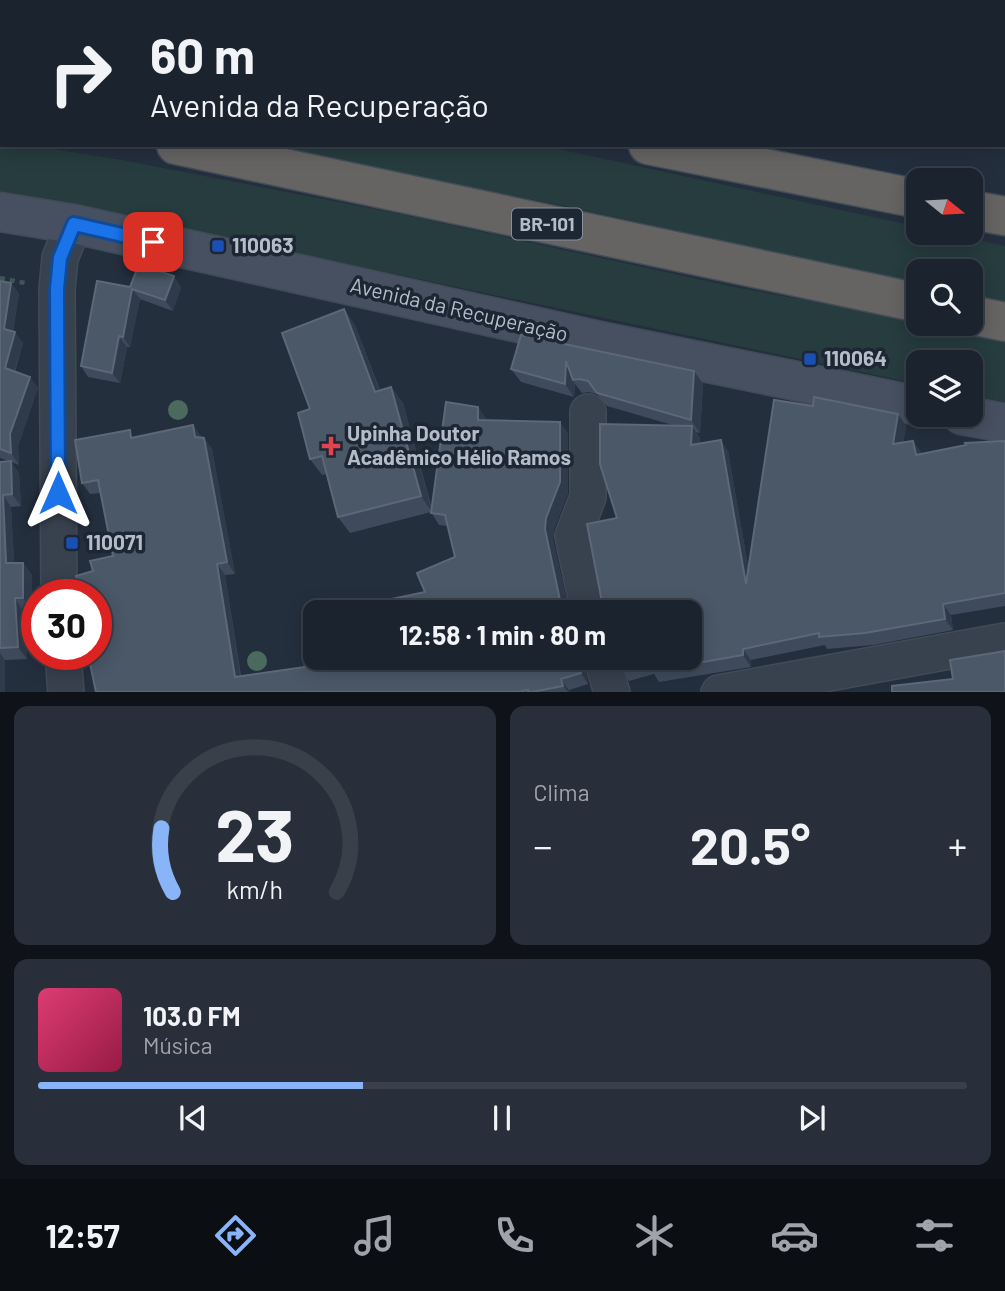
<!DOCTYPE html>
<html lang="pt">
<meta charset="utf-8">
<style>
:root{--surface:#1b232e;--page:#282f3a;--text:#f1f3f6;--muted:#a0a4aa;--line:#39404a;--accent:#8ab4f8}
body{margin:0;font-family:Barlow,sans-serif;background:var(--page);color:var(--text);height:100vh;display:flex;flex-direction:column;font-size:26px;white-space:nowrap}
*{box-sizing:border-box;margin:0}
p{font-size:23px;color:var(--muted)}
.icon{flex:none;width:38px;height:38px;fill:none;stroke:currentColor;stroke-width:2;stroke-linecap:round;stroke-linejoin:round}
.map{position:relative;height:692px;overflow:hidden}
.side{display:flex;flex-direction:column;gap:14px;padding:14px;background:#0f1319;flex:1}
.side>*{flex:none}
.guide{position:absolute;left:0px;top:0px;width:1006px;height:147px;box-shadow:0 4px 18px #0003,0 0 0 2px var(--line);background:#1b232e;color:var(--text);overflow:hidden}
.needle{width:46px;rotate:108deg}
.tools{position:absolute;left:906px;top:168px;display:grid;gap:14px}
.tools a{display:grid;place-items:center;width:77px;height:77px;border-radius:14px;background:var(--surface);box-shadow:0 4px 18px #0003,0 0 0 2px var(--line);font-size:35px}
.speed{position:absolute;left:21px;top:579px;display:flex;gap:14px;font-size:35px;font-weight:700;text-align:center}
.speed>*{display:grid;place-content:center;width:91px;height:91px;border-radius:50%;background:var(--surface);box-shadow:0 4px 18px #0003,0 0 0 2px var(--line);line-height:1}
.speed .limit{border:10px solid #d22;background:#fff;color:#111}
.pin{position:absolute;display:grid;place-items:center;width:60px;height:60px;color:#fff;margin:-30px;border-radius:14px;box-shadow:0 4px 10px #0006}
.me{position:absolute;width:77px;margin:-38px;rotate:0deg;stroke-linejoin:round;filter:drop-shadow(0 0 5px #0008)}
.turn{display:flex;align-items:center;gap:24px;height:147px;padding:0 35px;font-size:32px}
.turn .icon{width:91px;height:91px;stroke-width:2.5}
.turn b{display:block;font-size:49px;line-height:60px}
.big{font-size:52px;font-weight:700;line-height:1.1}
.side .widget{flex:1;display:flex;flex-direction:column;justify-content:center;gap:10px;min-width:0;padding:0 24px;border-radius:14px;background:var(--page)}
.side .dial{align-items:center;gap:0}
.dial svg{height:182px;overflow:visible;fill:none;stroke:var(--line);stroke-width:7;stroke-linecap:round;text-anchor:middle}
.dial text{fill:var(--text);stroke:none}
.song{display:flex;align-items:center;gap:21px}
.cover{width:84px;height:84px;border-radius:10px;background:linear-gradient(135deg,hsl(340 70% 55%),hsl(340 70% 35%))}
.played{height:7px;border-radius:4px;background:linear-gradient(90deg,var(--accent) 35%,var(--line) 35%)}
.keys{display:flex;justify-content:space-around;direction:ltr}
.heat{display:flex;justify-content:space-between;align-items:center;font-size:38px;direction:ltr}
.side .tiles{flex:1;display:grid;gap:14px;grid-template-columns:1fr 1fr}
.widget:last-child{grid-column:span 2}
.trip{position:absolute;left:303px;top:600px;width:399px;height:70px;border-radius:14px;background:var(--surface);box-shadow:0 4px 18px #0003,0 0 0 2px var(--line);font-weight:700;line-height:70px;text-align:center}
.menu{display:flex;height:112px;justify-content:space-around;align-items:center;background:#0b0e12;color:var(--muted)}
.menu .icon{width:49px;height:49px}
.menu .on{color:var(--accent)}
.menu b{font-size:32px;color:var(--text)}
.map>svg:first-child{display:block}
.green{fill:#263c3f}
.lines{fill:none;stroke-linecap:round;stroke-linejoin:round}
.minor-casing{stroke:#414a57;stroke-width:38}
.secondary-casing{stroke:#414a57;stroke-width:41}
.trunk-casing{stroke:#434c59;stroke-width:41}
.path{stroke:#3f5557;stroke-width:4.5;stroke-dasharray:5 5;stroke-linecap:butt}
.minor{stroke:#38414e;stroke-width:35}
.secondary{stroke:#465061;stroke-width:38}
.trunk{stroke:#656462;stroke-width:38}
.tree{fill:#4b6a5d}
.wall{fill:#3f4b5c}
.shaded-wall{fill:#2f3b4b}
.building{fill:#4b5868;stroke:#5c6777;stroke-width:2}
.route-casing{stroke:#114b97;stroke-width:18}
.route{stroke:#1a73e8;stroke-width:12}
.transit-dot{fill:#1a4fb4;stroke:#1d2633;stroke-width:2.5}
.health-dot{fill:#e0444e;stroke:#1d2633;stroke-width:2.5}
.labels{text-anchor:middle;stroke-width:7;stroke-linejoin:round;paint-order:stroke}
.shield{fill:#1d2633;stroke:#878f9c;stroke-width:2}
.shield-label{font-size:19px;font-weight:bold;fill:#b4bcc9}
.poi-label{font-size:21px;font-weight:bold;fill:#b4bcc9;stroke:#1d2633;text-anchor:start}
.street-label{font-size:21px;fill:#b4bcc9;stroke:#1d2633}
</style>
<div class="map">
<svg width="1005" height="693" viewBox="0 0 1005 693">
<rect width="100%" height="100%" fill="#242f3e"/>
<path class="green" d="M0 141 2 145H27L122 160 395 213 734 287 919 321V324H932L1005 337V402L971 395V362H919V384L304 255 0 194Z
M254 145H540L919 227V233H945L1005 246V304L971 297V271H919V285L566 206Z"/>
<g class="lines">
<g class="minor-casing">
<path id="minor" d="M588 412V497L573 536 589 612
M59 595 57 289 60 258 74 224
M63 654 66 693
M602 658 612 693
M719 693 1005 641"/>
</g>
<g class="secondary-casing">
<path id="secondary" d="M0 212 74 224 600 341 919 406
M962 415 1005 423"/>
</g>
<g class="trunk-casing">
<path id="trunk" d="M0 14 2 15
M0 108H2
M176 145 919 303
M648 145 919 199
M971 210 1005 216
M971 315 1005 322"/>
</g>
<path class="path" d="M915 0V2
M0 278 25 283"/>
<use href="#minor" class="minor"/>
<use href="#secondary" class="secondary"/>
<use href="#trunk" class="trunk"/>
</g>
<g class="tree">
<circle cx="178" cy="410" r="10"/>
<circle cx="257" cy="661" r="10"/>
</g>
<path class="wall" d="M0 281 11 283 19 294 13 331 23 343 15 372 38 388 18 446 19 465 11 462 19 473 21 506 11 507 14 563H23L32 575V611H23L27 659 5 660 0 692V462L9 461 0 458Z
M130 287H181L173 311 140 299 130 347H127L120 383 88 377 81 366Z
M344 309 355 325 380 390 391 387 403 403 432 509 486 418V420L568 433V493L554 529 553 540 569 612H384L425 592 455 557 448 526 439 525 431 512 350 533 338 517 327 474 322 475 310 459V409Z
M511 369 694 371 703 384 700 433 696 432 700 438V443L728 451 748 566 813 406 898 414 906 426 903 443 921 452V454L1005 441V606L951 615 953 630 873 645 827 649 825 645 751 660V667L659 682 654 674 629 681 622 669 618 658H690L600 606 617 518 676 426 607 406 597 394 589 392 582 393 575 384 574 397 521 382Z
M201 436 204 438 212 449 235 574 225 575 241 676 583 658 588 684 569 690 570 692H96L93 571 113 556 101 493 90 494 82 483 135 437Z"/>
<path class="shaded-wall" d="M174 276 181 287 173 311 165 300Z
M11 283 19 294 11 340 4 329Z
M132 289 140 299 130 347 123 337Z
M344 309 355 325 386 408 375 392Z
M15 332 23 343 12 379 5 368Z
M119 336 127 347 120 383 112 373Z
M566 361 573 380 575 384 574 397 565 384Z
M694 371 703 384 700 433 691 420Z
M30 377 38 388 18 446 19 465 11 453 10 434Z
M391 387 403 403 432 512 421 496Z
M478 407 486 418V431L478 420Z
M898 414 906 426 901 456 893 444Z
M560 422 568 433V493L554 529 553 540 569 612H565L561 605 545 529Z
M193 425 201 436 203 448 195 437Z
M692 426 700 438 699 456 691 445Z
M204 438 212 449 235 574 227 562Z
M721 440 728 451 753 596 746 584Z
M913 441 921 452 924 467 916 455Z
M11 461 19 473 21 506 12 494Z
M3 495 11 507 15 575 6 563Z
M23 563 32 575V611L23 598Z
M217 564 225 575 242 688 235 677Z
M15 598 23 611 27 659 18 647Z
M943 604 951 615 953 630 945 619Z
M743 649 751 660V667L743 655Z
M0 653 5 660V692H0Z
M578 658H583L588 684 581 673Z
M561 679 569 690 570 692H568L563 686Z"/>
<path class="building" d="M139 264 174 276 165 300 132 289 123 337 119 336 112 373 81 366 97 281 130 287Z
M0 281 11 283 4 329 15 332 5 368 30 377 10 434 11 453 0 449Z
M344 309 375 392 391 387 421 496 338 517 322 456 310 459 298 413 310 409 282 333Z
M521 335 694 371 691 420 597 393 588 381 579 379 573 380 566 361 565 384 511 369Z
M814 397 898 414 893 444 913 441 916 455 966 445 965 443 1005 441V593L943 604 945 619 865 633 819 637V633L743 649V655L652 671 649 661 622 669 618 658H690V612H596L600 606 601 597 587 524 617 518 600 464V424L692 426 691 445 721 440 746 584 774 400 813 406Z
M446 402 478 407V420L560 422V482L546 518 545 529 561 605 565 612H384L382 601 425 592 417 573 455 557 445 515 431 513Z
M193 425 195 437 204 438 227 562 217 564 235 677 305 667 303 657 315 656V658H578L581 673 561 679 563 686 532 692H528V690L518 692H96L88 654H96V595H81L76 576 93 571 90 561 113 556 98 480 82 483 75 440 130 430 131 438Z
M11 461 12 494 3 495 6 563H23V598H15L18 647 0 648V462Z
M1005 651V692H892V686L953 679 950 660Z"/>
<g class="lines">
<g class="route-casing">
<path id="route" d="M58 493 57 289 60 258 74 224 153 242"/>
</g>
<use href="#route" class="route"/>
</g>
<g class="transit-dot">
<rect x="211" y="239" width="14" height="14" rx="3.5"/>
<rect x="803" y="352" width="14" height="14" rx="3.5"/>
<rect x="65" y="536" width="14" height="14" rx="3.5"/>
</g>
<path class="health-dot" d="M327.5 435.5h7v7h7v7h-7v7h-7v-7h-7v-7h7z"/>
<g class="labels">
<rect class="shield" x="512" y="208.5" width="70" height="31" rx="5"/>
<g class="shield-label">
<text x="547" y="231">BR-101</text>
</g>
<g class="poi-label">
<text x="232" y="253">110063</text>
<text x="824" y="366">110064</text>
<text x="347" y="441">Upinha Doutor<tspan x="347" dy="24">Acadêmico Hélio Ramos</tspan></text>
<text x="86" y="550">110071</text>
</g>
<g class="street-label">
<text transform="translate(459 310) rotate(13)" y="7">Avenida da Recuperação</text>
</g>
</g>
</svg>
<div class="tools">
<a><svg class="needle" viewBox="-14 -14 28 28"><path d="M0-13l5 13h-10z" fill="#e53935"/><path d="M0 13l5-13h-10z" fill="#a0a4aa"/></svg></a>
<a><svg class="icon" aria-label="search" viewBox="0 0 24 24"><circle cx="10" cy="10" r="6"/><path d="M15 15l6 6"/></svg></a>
<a><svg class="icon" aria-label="layers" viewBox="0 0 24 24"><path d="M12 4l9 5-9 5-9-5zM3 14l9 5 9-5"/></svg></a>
</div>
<div class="speed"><div class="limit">30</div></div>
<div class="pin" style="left:153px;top:242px;background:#d93025"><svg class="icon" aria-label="arrive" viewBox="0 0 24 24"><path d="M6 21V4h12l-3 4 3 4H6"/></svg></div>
<svg class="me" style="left:58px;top:493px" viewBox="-20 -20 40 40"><path d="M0-17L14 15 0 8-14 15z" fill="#1a73e8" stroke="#fff" stroke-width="4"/></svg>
<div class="trip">12:58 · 1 min · 80 m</div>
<div class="guide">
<div class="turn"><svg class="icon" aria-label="right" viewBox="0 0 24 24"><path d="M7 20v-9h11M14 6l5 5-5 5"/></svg><div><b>60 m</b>Avenida da Recuperação</div></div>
</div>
</div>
<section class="side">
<div class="tiles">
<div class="widget dial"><svg viewBox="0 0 100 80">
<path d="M14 69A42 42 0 1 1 86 69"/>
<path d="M14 69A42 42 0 0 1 9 41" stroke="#8ab4f8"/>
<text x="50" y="56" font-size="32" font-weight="700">23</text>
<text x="50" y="72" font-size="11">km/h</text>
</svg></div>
<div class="widget"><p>Clima</p>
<div class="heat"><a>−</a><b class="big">20.5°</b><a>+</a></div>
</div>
<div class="widget">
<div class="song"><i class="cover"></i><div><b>103.0 FM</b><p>Música</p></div></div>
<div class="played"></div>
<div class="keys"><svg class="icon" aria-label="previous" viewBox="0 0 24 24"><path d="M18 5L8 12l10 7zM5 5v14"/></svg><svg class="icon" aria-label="pause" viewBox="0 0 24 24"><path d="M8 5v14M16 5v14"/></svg><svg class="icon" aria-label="next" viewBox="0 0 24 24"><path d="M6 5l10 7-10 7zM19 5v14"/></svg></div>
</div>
</div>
</section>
<nav class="menu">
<b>12:57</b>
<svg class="icon on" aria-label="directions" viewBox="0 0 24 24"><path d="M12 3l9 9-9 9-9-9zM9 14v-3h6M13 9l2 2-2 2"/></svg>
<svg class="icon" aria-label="music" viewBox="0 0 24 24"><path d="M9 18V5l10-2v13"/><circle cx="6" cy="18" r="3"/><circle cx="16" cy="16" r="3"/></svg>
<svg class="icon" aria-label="phone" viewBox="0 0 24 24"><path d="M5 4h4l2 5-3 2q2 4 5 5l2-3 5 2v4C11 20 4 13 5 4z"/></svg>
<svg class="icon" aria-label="climate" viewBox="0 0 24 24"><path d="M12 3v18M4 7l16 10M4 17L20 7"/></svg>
<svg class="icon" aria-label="car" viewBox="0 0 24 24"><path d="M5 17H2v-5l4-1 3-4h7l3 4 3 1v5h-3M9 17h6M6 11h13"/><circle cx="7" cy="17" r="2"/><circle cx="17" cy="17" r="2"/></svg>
<svg class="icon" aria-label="filters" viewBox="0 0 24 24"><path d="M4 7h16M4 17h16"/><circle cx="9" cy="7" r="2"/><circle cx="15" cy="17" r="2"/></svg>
</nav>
